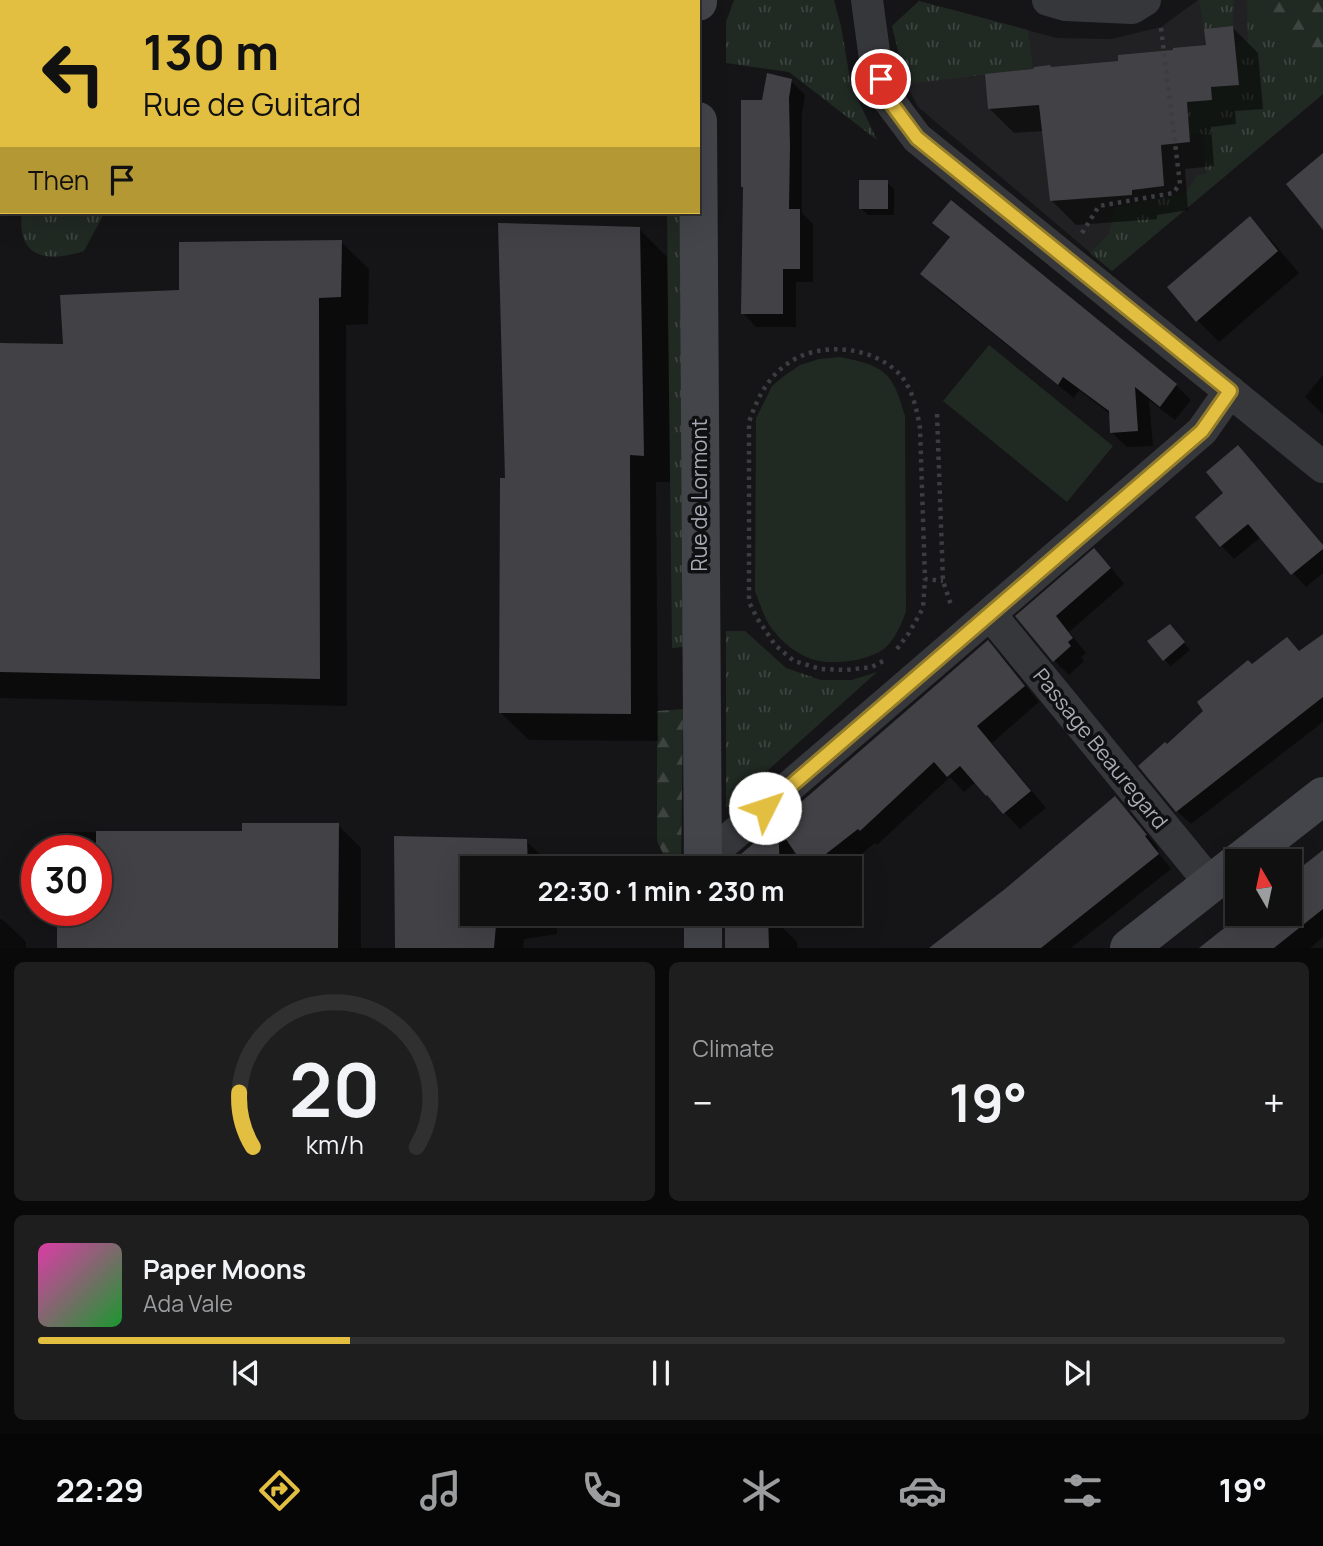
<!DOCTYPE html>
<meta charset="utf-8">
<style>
:root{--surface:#101011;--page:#1e1e1f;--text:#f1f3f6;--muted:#9c9d9f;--line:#303031;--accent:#e2be41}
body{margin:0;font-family:Manrope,sans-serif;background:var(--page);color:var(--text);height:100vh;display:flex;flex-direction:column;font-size:26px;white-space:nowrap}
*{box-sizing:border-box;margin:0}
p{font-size:23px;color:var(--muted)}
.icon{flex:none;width:38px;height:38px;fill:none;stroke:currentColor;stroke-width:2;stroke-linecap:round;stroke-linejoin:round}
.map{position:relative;height:948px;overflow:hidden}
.panel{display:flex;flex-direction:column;gap:14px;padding:14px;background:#090909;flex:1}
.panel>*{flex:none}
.hud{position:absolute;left:0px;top:0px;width:700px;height:214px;box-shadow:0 7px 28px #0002,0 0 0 2px var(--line);background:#e2be41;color:#111;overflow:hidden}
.needle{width:46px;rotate:351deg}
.controls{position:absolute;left:1225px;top:849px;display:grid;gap:14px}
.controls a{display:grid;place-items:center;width:77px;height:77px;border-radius:0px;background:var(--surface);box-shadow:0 7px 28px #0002,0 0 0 2px var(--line);font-size:35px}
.speed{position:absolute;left:21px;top:835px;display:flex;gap:14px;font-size:35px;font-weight:700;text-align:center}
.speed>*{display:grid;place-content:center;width:91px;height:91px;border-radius:50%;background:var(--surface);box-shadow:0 7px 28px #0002,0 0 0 2px var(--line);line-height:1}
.speed .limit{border:10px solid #d22;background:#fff;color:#111}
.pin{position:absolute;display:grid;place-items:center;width:60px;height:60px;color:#fff;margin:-30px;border:4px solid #fff;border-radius:50%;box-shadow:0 2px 7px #0007}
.me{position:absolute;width:77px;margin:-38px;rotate:49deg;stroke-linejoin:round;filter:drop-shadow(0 0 5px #0008)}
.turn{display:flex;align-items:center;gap:24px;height:147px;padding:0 28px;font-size:32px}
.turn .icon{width:91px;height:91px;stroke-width:2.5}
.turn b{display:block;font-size:49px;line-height:60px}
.then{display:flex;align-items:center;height:66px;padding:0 28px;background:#0003;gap:14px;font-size:26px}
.big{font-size:52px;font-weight:700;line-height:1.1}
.panel .widget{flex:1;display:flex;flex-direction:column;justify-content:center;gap:10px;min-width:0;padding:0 24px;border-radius:10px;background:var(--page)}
.panel .dial{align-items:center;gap:0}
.dial svg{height:182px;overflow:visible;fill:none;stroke:var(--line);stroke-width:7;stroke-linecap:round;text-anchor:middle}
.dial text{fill:var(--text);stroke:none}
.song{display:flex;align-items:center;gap:21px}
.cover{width:84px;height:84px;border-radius:10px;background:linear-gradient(135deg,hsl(320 70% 55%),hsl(130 70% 35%))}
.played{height:7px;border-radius:4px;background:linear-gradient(90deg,var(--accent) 25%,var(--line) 25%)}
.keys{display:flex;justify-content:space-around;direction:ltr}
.heat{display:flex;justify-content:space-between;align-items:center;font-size:38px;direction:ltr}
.panel .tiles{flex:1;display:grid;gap:14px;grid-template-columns:1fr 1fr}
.widget:last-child{grid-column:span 2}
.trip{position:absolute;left:460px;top:856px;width:402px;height:70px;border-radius:0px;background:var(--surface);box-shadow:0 7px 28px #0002,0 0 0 2px var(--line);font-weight:700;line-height:70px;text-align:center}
.dock{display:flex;height:112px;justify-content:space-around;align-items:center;background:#060607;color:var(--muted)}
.dock .icon{width:49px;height:49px}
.dock .active{color:var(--accent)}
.dock b{font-size:32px;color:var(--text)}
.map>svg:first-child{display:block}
.built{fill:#212123}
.grass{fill:url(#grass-tufts)}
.forest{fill:url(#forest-firs)}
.pitch{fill:#212923}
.shadow{fill:#0007}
.building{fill:#424246}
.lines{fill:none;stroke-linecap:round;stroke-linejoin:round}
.path{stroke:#3c3d42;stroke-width:4.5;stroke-dasharray:3.5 5;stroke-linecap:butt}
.street{stroke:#36373b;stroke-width:32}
.secondary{stroke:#44454b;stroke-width:38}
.rail{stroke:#4f5056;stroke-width:5;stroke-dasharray:9 7;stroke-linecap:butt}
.route-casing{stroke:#937c2a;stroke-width:18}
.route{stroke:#e2be41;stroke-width:12}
.labels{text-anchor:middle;stroke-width:7;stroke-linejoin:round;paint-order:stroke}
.street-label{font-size:21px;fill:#a8abb6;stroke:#101012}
</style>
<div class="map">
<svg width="1323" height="948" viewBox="0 0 1323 948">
<defs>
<pattern id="grass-tufts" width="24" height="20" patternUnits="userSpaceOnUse" patternTransform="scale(1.75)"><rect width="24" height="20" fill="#212923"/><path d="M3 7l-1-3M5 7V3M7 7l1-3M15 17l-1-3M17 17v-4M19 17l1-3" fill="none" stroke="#3e4541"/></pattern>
<pattern id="forest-firs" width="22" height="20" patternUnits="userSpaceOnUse" patternTransform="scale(1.75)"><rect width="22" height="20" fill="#212923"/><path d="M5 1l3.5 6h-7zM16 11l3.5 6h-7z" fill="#3e4541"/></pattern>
</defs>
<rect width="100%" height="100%" fill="#151517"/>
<path class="built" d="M1198 0H1323V94L1112 271 918 107 906 84 892 26 919 1 1057 38 1111 39 1161 27Z"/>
<path class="grass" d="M734 0H834L841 26 851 85 877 140 789 72 726 63V22Z
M1199 0H1234L1233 26 1204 29Z
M1247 0H1256L1259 12 1323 77V94L1112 271 1090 253 1109 234 1114 210 1121 206 1175 195 1188 190 1197 175 1206 174 1203 134 1189 135 1187 102 1212 100 1211 87 1239 84 1235 42 1248 40Z
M919 1 1028 30 1033 69 906 84 892 26Z
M22 212H105L84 251C47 263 16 258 22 212Z
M667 212H681L683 647 672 648Z
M726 631H745L786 668 821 680H852L877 672 726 808Z"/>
<path class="forest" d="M1256 0H1323V77L1259 12Z
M683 709 681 868H667V862L657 841V711Z"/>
<path class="pitch" d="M989 345 1113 446 1067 502 943 401Z
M840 357C885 366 893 372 905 416L906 611C902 623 897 635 888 645 874 661 831 666 811 659 797 654 782 642 773 630 764 619 760 604 755 591L756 418 772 386 784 376 800 365 819 359Z"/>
<path class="shadow" d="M129 0H227V2H129Z
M249 0H354V2H249Z
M504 0H675V2H504Z
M1233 28 1258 53 1263 109 1235 111 1236 124 1211 127 1214 166 1185 169 1188 210 1157 215V219L1076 225 1051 200 1044 131 1014 133 989 108 1052 69 1120 63 1208 47Z
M791 81 805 95 802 113V213L813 224V282H796V327H756L743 313 764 102Z
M887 182 894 189V215H868L861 208Z
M1250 219 1271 240 1299 273 1219 342 1198 321 1169 288Z
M935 223 1176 385 1191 400 1175 420 1149 400 1153 446 1127 447 1111 432 1110 414 1079 390 1074 398 937 289 922 274 950 238Z
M639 229 667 257 670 482H656L658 741 529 740 501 713 507 480Z
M341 242 369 269 368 324 346 325 347 706 0 698V345L65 346 181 292Z
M1322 376H1323V414L1305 397Z
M1226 494 1323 545V573L1306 587 1261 537 1234 559 1221 545Z
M1094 550 1109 565 1124 584 1069 632 1086 653 1081 657 1084 661 1069 675 1054 660 1018 616Z
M1176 633 1190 650 1171 666 1164 659Z
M1323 636V722L1191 824 1177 811 1167 747 1252 666 1300 653Z
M987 642 1003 658 1039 702 992 743 1046 808 1020 829 976 782 964 792 950 777 877 845 875 843 844 868H807L793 849 794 868H727Z
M1115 799 1129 812 1159 849 1157 851 1171 869 1071 948H937Z
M338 825 361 848V948H59V910H96V850H59V832L244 833Z
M396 838 526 841 554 868H472V914H556L557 934 524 939 523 948H397Z
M1323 852V937L1310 948H1202L1245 914H1290V878Z
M727 914H783V928L797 942V948H727Z
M0 919 3 920 26 942V948H0Z"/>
<path class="building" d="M1233 26 1239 85 1211 87 1212 100 1187 102 1190 142 1161 145 1164 186 1132 190V195L1050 201 1039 105 988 109 985 74 1033 69 1034 67 1050 65 1051 67 1118 61V55L1173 50V48L1206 45 1204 29Z
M767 73 792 79 789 98 790 146 789 209H800V269H783V314H741L743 187H741V100H762Z
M1323 153V230L1286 184Z
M859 180H888V209H859Z
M951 200 1177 384 1160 407 1135 387 1138 431 1110 433 1109 411 1063 377 1058 385 920 274 950 237 932 223Z
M1250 216 1278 251 1196 322 1167 287Z
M498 223 640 227 644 456 630 455 631 714 499 713 500 478H505Z
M342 240 341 297 319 298 320 679 0 672V343L63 344 60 295 179 290V242Z
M1238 445 1323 545V549L1291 575 1248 524 1220 547 1195 517 1223 493 1206 472Z
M1094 548 1111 568 1056 616 1073 638 1068 642 1071 646 1053 662 1015 616Z
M1170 624 1185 642 1163 661 1147 641Z
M1323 634V697L1176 812 1138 766 1165 742 1167 744 1203 711 1197 702 1248 660 1252 664 1287 637 1299 651Z
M988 640 1025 686 977 726 1031 791 1003 814 987 795 986 796 960 766 947 777 934 762 860 831 858 829 808 868H806L778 828 780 868H725Z
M1115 796 1147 835 1145 836 1159 854 1041 948H929L1005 889Z
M242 823H339L338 948H57V910H96V831H242Z
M394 836 527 839 528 868H472V914H497L494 948H395Z
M1323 850V909L1274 948H1199L1242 914H1290V876Z
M725 914H768L769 948H725Z"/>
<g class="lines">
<path class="path" d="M1082 233 1099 206 1173 193 1180 184 1161 28
M937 414 943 581 951 605
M897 649 909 633 923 608 925 579
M883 661 872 667 846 670 821 669 794 661 775 645 757 618 749 602V422C757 399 767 378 787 364 820 340 876 346 902 377 913 391 917 411 920 428L925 579 943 581"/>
<path class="street" d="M867 0 875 59 888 99 917 138 1323 467
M1048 0 1065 5 1132 8 1145 0
M990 614 1211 884
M703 861 1202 431 1230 391"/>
<path class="secondary" d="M698 0V2
M698 121 703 868
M1240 861 1323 796
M703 914V948
M1129 948 1237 863"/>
<path class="rail" d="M444 0V2
M370 2V0
M421 2V0"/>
</g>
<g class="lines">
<g class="route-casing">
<path id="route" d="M765 808 1202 431 1230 391 917 138 888 99 881 79"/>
</g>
<use href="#route" class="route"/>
</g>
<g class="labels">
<g class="street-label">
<text transform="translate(700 495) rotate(-90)" y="7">Rue de Lormont</text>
<text transform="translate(1100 749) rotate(51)" y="7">Passage Beauregard</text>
</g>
</g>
</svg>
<div class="controls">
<a><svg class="needle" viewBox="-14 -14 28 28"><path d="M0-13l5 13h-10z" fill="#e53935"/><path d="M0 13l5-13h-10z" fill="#9c9d9f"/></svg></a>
</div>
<div class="speed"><div class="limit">30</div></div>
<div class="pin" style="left:881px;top:79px;background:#d93025"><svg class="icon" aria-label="arrive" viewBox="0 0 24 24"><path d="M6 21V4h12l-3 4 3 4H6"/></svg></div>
<svg class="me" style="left:765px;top:808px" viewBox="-20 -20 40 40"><circle r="19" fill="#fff"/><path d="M0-13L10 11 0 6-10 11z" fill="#e2be41"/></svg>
<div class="trip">22:30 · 1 min · 230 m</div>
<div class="hud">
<div class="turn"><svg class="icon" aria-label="left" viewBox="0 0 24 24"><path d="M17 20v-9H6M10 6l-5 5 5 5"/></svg><div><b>130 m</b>Rue de Guitard</div></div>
<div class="then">Then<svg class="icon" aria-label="arrive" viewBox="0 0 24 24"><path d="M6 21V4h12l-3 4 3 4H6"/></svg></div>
</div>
</div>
<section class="panel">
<div class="tiles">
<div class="widget dial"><svg viewBox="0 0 100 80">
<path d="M14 69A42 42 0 1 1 86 69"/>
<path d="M14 69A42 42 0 0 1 8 45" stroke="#e2be41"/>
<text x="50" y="56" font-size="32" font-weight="700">20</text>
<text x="50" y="72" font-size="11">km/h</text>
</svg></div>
<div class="widget"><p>Climate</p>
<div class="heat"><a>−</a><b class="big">19°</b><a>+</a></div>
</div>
<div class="widget">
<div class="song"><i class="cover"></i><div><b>Paper Moons</b><p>Ada Vale</p></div></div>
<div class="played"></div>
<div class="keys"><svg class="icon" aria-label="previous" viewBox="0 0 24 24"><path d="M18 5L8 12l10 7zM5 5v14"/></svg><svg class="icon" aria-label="pause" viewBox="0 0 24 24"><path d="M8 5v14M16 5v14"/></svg><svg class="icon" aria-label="next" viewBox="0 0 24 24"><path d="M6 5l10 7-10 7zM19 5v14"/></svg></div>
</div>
</div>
</section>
<nav class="dock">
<b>22:29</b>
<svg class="icon active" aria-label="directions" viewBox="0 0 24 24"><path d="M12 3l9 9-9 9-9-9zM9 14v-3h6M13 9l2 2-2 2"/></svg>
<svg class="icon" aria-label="music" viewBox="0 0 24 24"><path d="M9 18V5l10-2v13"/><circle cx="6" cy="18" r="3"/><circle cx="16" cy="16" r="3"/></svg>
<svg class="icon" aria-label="phone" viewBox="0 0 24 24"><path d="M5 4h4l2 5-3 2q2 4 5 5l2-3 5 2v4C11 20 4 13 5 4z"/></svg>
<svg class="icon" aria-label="climate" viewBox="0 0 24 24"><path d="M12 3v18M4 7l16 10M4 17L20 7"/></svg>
<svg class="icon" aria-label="car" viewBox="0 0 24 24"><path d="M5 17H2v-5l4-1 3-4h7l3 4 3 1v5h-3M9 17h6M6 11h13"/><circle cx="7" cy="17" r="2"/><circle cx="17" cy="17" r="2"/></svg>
<svg class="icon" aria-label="filters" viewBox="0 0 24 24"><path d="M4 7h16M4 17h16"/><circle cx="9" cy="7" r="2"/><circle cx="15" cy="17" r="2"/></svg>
<b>19°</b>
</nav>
